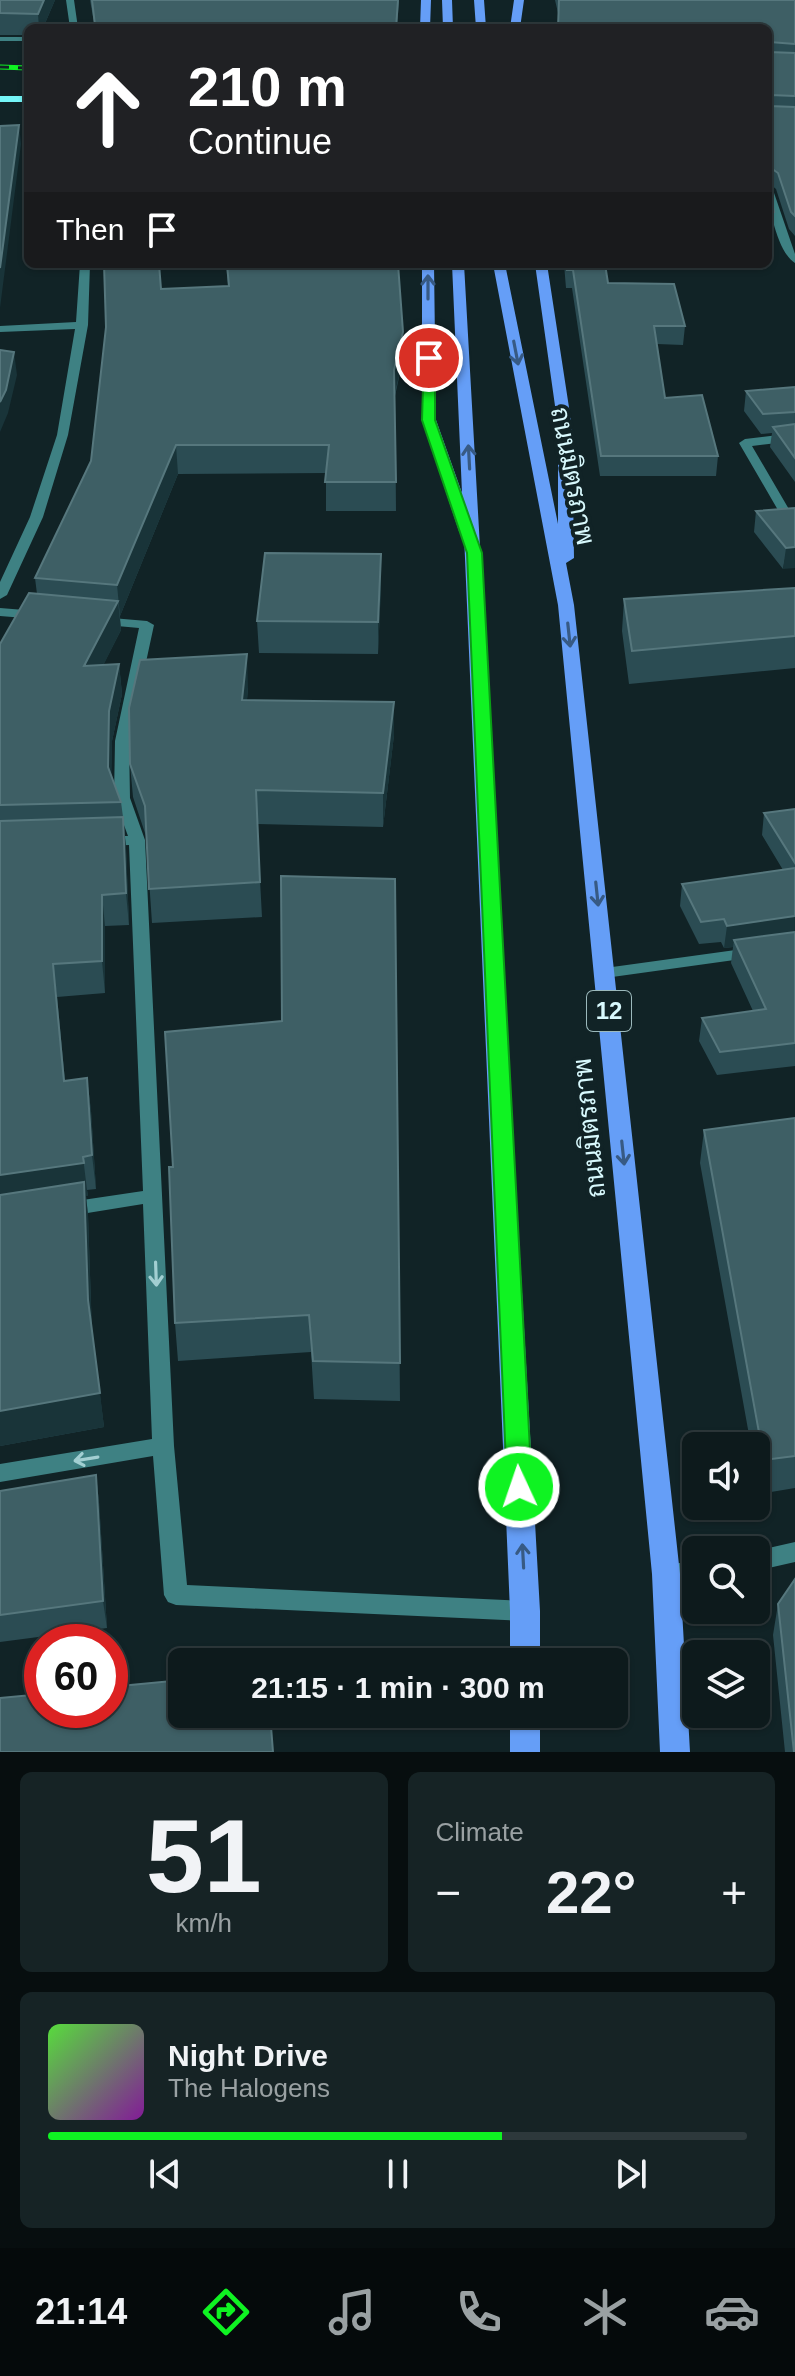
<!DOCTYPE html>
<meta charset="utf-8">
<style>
:root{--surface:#0d1a1c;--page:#162325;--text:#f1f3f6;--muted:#9aa1a3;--line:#2d383b;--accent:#0ff322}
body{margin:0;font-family:Helvetica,Sarabun,sans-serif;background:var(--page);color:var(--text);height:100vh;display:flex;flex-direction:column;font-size:30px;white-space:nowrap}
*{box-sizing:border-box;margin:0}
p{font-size:26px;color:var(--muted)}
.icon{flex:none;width:44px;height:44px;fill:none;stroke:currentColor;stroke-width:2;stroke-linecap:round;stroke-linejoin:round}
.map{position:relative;height:1752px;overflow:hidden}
.panel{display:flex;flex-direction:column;gap:20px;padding:20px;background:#070e0f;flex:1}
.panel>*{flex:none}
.top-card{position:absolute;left:24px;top:24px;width:748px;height:244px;border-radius:12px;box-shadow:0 2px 6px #0004,0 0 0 2px var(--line);background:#202124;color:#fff;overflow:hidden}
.buttons{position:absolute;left:682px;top:1432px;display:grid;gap:16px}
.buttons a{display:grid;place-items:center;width:88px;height:88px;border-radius:12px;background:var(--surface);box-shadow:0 2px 6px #0004,0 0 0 2px var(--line);font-size:40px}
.speed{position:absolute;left:24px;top:1624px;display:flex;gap:16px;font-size:40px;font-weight:700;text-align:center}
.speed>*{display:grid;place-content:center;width:104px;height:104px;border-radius:50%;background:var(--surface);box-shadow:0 2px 6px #0004,0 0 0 2px var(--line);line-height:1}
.speed .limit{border:12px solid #d22;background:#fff;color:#111}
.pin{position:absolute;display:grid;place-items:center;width:68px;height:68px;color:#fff;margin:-34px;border:4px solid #fff;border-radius:50%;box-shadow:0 2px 8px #0007}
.me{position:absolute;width:88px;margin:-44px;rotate:357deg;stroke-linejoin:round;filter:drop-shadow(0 0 6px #0008)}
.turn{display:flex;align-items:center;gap:28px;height:168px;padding:0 32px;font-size:36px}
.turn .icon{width:104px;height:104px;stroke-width:2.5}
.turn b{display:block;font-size:56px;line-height:68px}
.then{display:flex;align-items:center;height:76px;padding:0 32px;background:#0003;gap:16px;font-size:30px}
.big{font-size:60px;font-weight:600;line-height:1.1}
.panel .widget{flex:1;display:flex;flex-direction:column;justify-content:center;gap:12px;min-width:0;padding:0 28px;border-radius:12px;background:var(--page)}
.panel .dial{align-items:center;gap:0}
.dial b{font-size:104px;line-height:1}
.song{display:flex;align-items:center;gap:24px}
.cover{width:96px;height:96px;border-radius:12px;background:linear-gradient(135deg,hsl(110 70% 55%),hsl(290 70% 35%))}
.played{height:8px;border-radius:4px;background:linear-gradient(90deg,var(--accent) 65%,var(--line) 65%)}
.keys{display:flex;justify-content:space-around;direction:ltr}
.heat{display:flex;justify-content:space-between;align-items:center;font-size:44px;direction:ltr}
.panel .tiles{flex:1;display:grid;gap:20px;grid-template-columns:1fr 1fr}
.widget:last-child{grid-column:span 2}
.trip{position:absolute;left:168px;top:1648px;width:460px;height:80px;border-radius:12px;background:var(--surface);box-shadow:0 2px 6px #0004,0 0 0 2px var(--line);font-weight:600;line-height:80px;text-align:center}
.tabs{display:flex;height:128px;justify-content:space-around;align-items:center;background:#050a0b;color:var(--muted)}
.tabs .icon{width:56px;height:56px}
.tabs .active{color:var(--accent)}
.tabs b{font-size:36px;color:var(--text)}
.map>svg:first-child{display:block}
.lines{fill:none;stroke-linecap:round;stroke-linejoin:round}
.minor{fill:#3e8183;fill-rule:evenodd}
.tertiary{fill:#3e8183;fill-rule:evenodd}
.secondary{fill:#74f6f8;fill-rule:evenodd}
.primary{fill:#659ef7;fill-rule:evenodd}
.rail-casing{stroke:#0ff322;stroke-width:5}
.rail{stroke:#112326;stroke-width:3;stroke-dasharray:9;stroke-linecap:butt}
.wall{fill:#2b4c53}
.shaded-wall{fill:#193439}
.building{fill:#3e5f65;stroke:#56777d;stroke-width:2}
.oneway{stroke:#375a84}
.oneway2{stroke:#a2cfd2}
.route{fill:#0ff322;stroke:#0a9e16;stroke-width:2}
.labels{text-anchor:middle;stroke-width:8;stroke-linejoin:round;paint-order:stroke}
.shield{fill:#112326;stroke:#9cb9bc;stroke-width:2}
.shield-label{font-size:24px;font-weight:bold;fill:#d8f9fd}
.street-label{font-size:26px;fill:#d8f9fd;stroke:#112326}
</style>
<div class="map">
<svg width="795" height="1752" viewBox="0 0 795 1752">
<rect width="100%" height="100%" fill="#112326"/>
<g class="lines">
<path class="minor" d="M795 433V441L752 446 790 511H795V519L782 517 739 443 745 439Z
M0 608 37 611 44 615 37 619 0 616Z
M100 617 147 621 154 625 129 741 130 798 145 840 174 1446 187 1585 525 1601 533 1604 537 1611 533 1618 525 1621 176 1605 168 1602 164 1595 153 1456 0 1482V1464L152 1439 143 1204 69 1216 62 1214 59 1209 62 1204 69 1202 143 1191 129 845 104 846 96 841 104 836H128L114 798 115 741 139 628 95 624V618Z
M750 948 756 949 758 953 756 957 605 978 597 973 605 968Z
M795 1542V1562L756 1571V1551Z
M696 1560V1580L666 1584 658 1581 655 1574 658 1567Z"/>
<path class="tertiary" d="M66 0H74L78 28H70Z
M0 37H28V41H0Z
M768 187 773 190 795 254V263C778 253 768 207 768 187Z
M80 264H90L88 325 68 435 43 517 7 595 0 599V582L30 517 57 435 75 329 0 332V326L76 322Z"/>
<path class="secondary" d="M0 96H28V102H0Z"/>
<path class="primary" d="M421 0H431L430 28H420Z
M442 0H452L453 28H443Z
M474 0H484L486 28H476Z
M514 0H524L520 28H510Z
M422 264H434L436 420 462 493 452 264H464L540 1611V1662H510V1611L464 535 459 531 422 420Z
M493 264H505L558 524V427L535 264H547L572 427 574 558 566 563 574 605 680 1574 690 1752H660L652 1574 558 605Z
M510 1714H540V1752H510Z"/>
<g class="rail-casing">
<path id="rail" d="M0 67 28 68"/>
</g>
<use href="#rail" class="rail"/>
</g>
<path class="wall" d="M0 0H55L43 28H28V35H0Z
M90 0H399L397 28H95Z
M555 0H795V236L789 229 776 189 770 184 768 185 774 212 772 229H768V28L558 13Z
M96 264H159L161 289 228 286 226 264H398L403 332V359L395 396 396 511H326V473L178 474 120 616 121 630 103 665 119 664 122 694 112 741 111 776 121 802 123 817 126 848 129 925 105 926V993L57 997 65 1081 87 1078 91 1111 96 1189 87 1190 88 1196H86L88 1215 92 1333 104 1427 0 1446V644L37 594 35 578 91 461 106 327 104 269H96Z
M564 264H605L608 283 685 326 683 345 657 344 665 398 718 456 716 476H600L572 288H566Z
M795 387V482L770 447 772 433 761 434 744 411 746 391Z
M795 508 783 569 754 532 756 511Z
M381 586 378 654 259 653 257 621Z
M795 588V668L629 684 622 631 624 599Z
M248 687 247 700 394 735 383 827 257 824 262 917 152 923 146 836 133 797 130 764Z
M795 809V1066L717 1075 699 1041 702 1018 753 1011 731 963 733 947 724 948 721 942 699 944 680 906 682 884 783 870 762 835 764 813Z
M395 879 400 1401 314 1399 311 1352 178 1361 175 1323 173 1167 282 1021Z
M795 1118V1488L759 1494 756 1476V1446H751L700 1163 704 1130Z
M96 1475 99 1502 107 1628 0 1642V1491Z
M778 1604 795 1752H785L773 1635Z"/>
<path class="shaded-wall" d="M44 0H55L43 28H39L38 14Z
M19 125 21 144 0 308V268Z
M771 168 770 184 768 185V169Z
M403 332V359L394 397V370Z
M14 352 17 375 8 413 0 432V402Z
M176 445 178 474 120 616 117 585Z
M795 547V568L783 569 786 548Z
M381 554V586L378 654V622Z
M118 601 121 630 88 696 84 666Z
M247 654 248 687 244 733 242 700Z
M119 664 122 694 112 741 111 798 108 767 109 711Z
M394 702V735L383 827V793Z
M123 817 126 848 129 925 126 893Z
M102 895 105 926V993L102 961Z
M795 916V938L734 940 733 947 724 948 727 926Z
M53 964 57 997 68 1114 64 1081Z
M87 1078 91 1111 96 1189 92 1155Z
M83 1157 87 1190 88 1196H86L88 1215 92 1334 0 1209V1175Z
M100 1393 104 1427 0 1446V1411Z
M96 1475 99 1502 107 1628 103 1601Z"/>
<path class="building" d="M0 0H44L38 14 0 13Z
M92 0H398L396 28H243L95 25Z
M559 0H795V44L770 42 768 46V28H558Z
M768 51 769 52 795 53V96L770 95 768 96Z
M768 102 769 106 795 107V216L791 212 778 173 771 168 768 169Z
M19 125 0 268V126Z
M768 183 774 212H768Z
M104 264H159L161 289 229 286 227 264H398L403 332 394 370 396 482H325L329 445H176L117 585 35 578 91 461 106 327Z
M567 264H605L608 283 674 284 685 326H654L665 398 702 395 718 456H601L573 270H567Z
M0 350 14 352 6 390 0 402Z
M795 387V412L763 414 746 391Z
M795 424V458L773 427Z
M795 508V547L786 548 756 511Z
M265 553 381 554 378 622 257 621Z
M795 588V636L632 651 624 599Z
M29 593 118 601 84 666 119 664 109 711 108 767 121 802 0 805V644Z
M247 654 242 700 394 702 383 793 256 790 260 882 149 889 145 806 130 764 129 708 140 660Z
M795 809V863L764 813Z
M123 817 126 893 102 895V961L53 964 64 1081 87 1078 92 1155 83 1157 84 1163 0 1175V821Z
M795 868V916L727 926 724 919 701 922 682 884Z
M281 876 395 879 400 1363 313 1361 309 1315 175 1323 169 1167H173L165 1032 282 1021Z
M795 932V1043L720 1052 702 1018 766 1009 734 940Z
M795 1118V1456L764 1460 704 1130Z
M84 1182 88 1300 100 1393 0 1411V1195Z
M96 1475 103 1601 0 1615V1491Z
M795 1579V1752H794L778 1604Z
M182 1680V1714H270L273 1752H0V1698L42 1694V1710H110V1687Z"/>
<defs><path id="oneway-shaft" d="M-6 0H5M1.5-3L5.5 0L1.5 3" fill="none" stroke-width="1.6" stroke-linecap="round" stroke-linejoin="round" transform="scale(2)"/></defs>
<g class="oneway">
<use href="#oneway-shaft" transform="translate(428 287) rotate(-90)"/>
<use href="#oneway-shaft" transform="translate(516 353) rotate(79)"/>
<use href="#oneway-shaft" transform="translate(469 457) rotate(-93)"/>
<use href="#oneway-shaft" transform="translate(569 635) rotate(84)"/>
<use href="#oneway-shaft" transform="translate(597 894) rotate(84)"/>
<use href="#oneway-shaft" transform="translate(623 1153) rotate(84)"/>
<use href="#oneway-shaft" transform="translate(523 1556) rotate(-93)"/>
</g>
<g class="oneway2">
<use href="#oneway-shaft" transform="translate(156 1274) rotate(88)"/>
<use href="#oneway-shaft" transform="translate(86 1459) rotate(171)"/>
</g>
<path class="route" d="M424 355 435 358V420L482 553 532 1487 528 1494 519 1497 511 1494 507 1487 467 553 422 420Z"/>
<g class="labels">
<rect class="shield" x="587" y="991" width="44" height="40" rx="6"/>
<g class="shield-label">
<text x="609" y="1019">12</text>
</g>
<g class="street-label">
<text transform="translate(573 476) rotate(79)" y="9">ถนนมิตรภาพ</text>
<text transform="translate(589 1128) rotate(-96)" y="9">ถนนมิตรภาพ</text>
</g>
</g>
</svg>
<div class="buttons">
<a><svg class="icon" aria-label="sound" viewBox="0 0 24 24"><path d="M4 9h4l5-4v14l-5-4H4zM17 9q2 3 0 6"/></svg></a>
<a><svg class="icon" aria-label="search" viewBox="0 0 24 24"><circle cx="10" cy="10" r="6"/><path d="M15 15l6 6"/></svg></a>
<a><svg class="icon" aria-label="layers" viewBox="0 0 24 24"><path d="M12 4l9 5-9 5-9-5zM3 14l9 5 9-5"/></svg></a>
</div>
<div class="speed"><div class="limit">60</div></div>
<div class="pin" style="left:429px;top:358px;background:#d93025"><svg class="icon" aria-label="arrive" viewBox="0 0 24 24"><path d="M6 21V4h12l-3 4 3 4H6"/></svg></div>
<svg class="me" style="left:519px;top:1487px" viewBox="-20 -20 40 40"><circle r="17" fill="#0ff322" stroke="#fff" stroke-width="3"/><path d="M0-11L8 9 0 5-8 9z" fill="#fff"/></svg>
<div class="trip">21:15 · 1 min · 300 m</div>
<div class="top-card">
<div class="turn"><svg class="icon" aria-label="ahead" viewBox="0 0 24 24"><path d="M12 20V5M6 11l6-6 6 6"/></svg><div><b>210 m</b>Continue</div></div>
<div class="then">Then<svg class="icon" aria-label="arrive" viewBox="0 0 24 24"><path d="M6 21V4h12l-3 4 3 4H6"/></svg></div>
</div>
</div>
<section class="panel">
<div class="tiles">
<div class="widget dial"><b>51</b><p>km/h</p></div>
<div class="widget"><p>Climate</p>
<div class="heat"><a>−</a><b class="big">22°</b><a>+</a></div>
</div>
<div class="widget">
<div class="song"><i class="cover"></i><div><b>Night Drive</b><p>The Halogens</p></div></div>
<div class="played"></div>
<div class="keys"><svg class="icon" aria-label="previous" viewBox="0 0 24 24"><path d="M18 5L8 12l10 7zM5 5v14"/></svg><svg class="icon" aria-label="pause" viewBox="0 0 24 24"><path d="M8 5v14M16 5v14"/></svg><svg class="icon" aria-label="next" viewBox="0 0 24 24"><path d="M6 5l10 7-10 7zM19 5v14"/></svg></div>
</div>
</div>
</section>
<nav class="tabs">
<b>21:14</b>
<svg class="icon active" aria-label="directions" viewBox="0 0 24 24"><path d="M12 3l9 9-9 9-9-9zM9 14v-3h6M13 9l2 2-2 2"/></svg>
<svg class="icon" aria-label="music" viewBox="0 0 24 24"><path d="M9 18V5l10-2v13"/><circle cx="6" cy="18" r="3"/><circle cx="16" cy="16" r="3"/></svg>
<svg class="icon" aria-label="phone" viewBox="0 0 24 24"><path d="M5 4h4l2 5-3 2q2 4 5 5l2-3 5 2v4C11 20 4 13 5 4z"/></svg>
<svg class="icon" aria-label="climate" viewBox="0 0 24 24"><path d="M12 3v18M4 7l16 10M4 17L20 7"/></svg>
<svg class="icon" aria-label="car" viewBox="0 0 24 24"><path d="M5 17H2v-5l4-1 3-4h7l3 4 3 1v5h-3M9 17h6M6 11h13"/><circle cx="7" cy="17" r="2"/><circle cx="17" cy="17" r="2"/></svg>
</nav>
